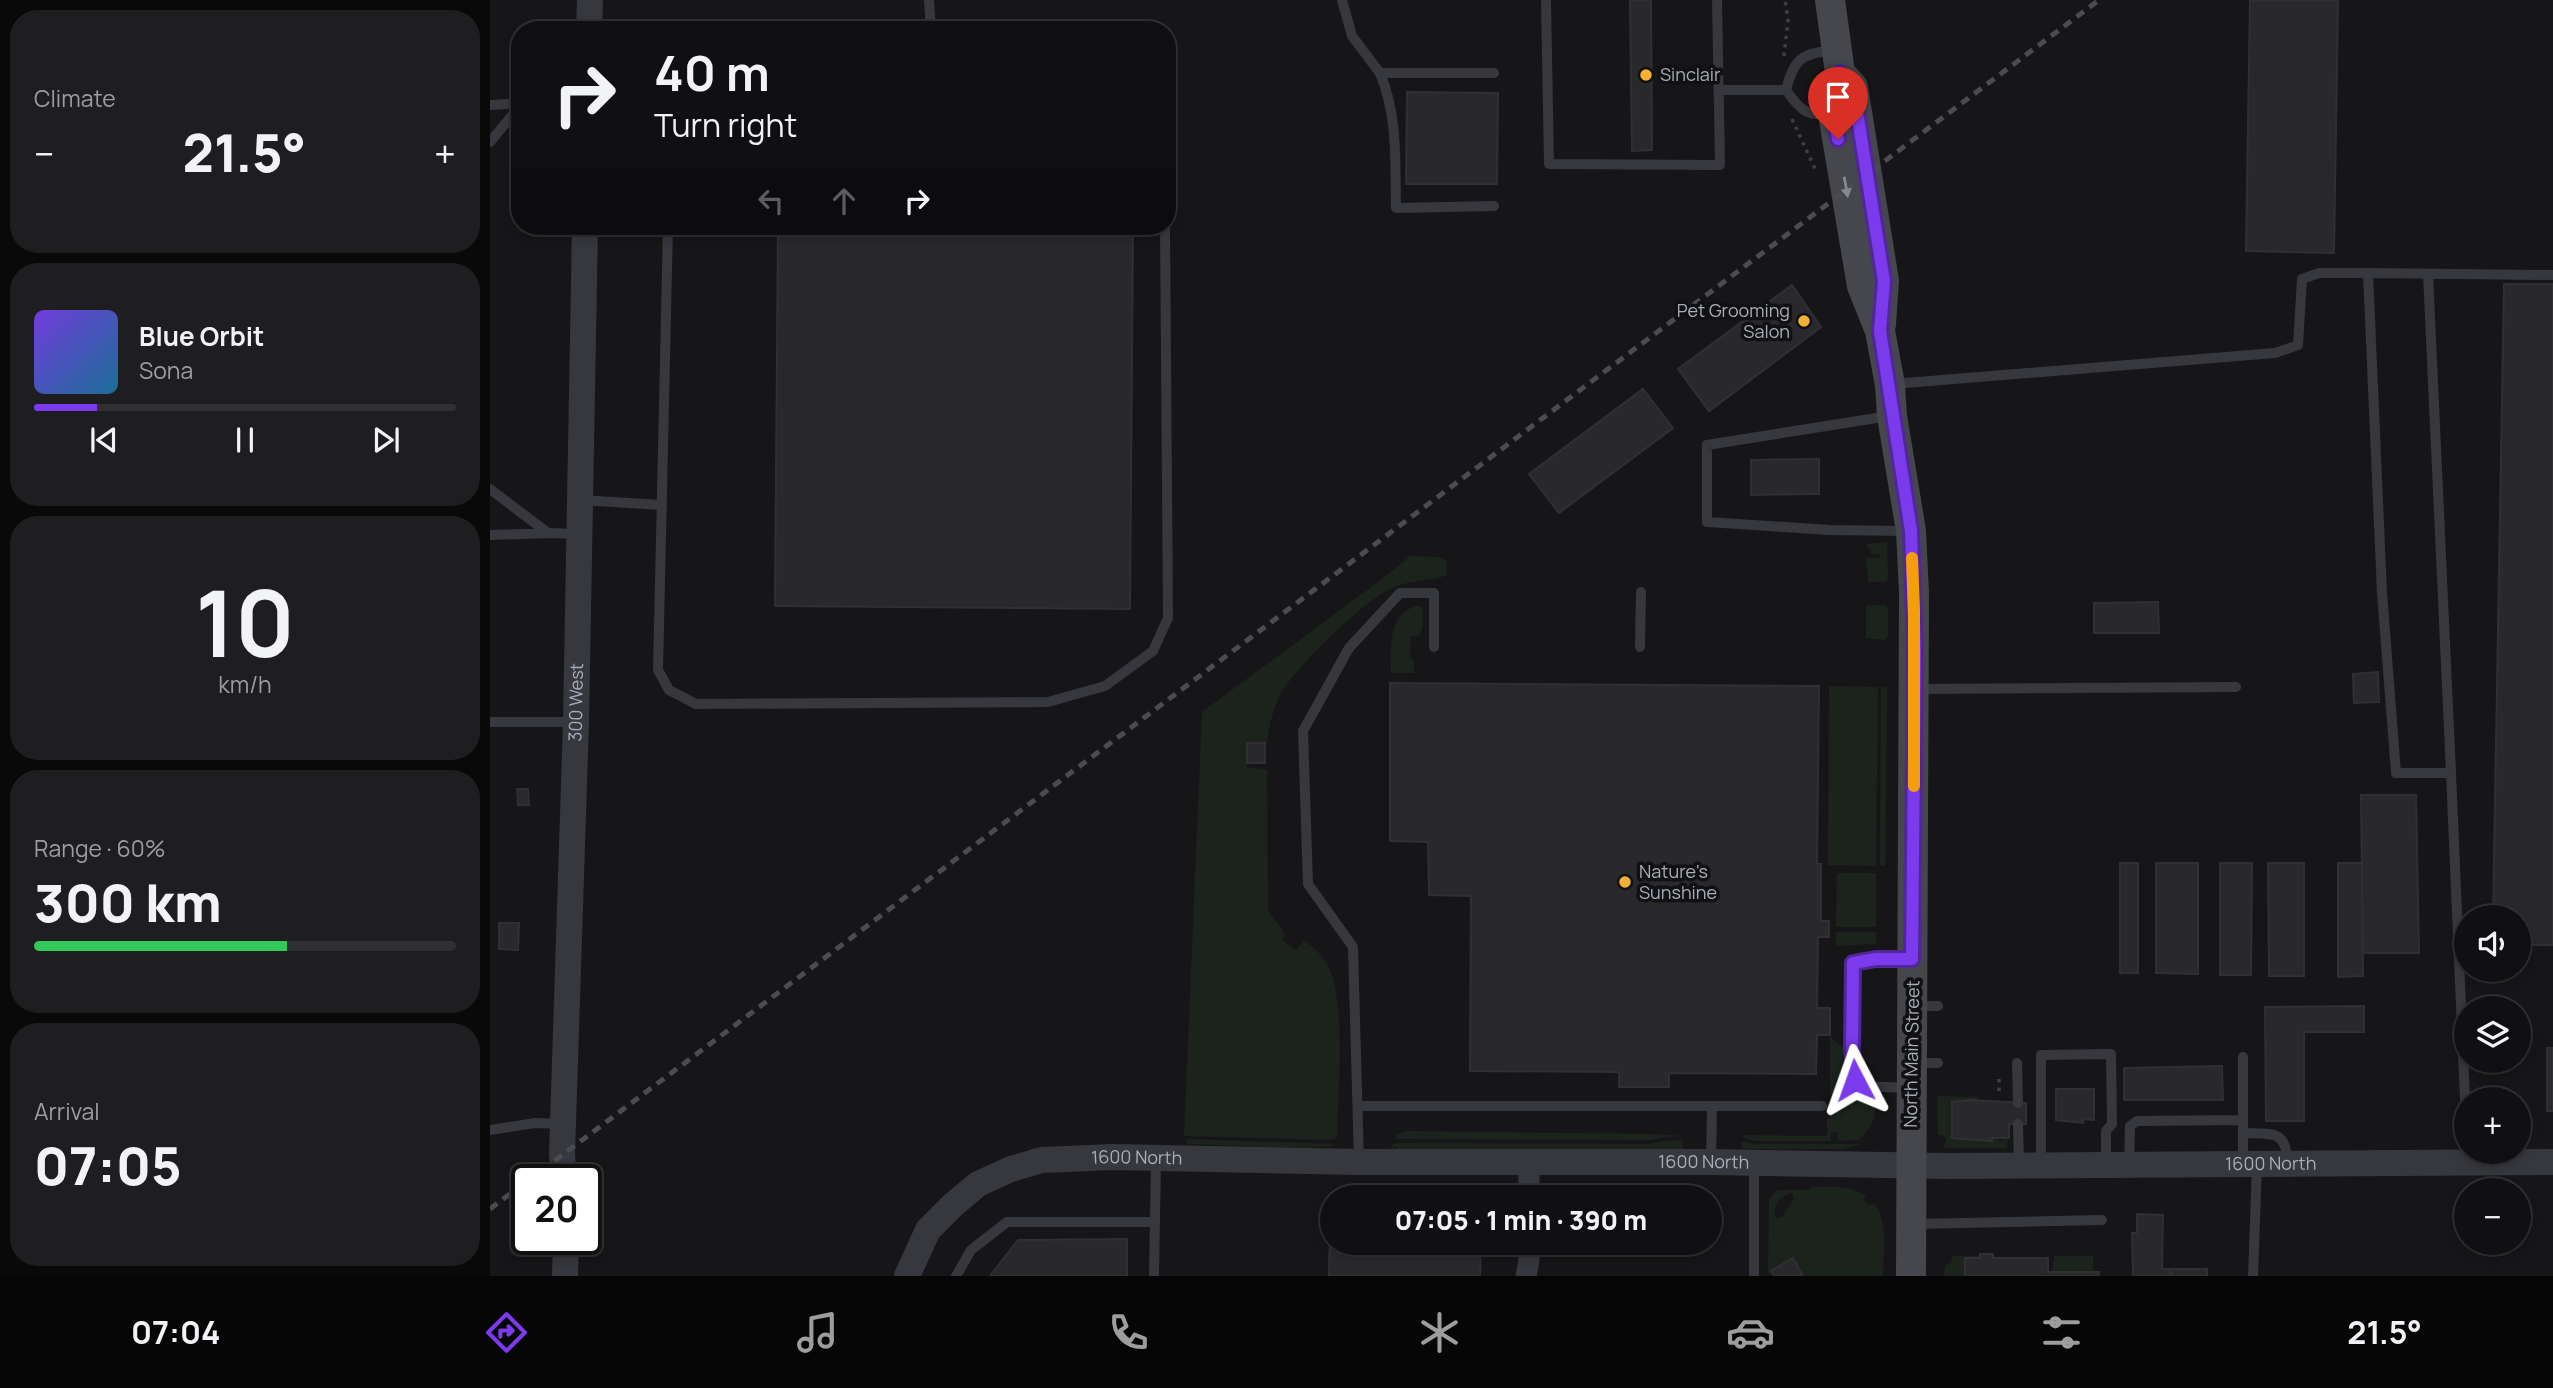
<!DOCTYPE html>
<meta charset="utf-8">
<style>
:root{--surface:#101012;--page:#1e1e20;--text:#f1f3f6;--muted:#9c9d9f;--line:#303032;--accent:#7c3aed}
body{margin:0;font-family:Manrope,sans-serif;background:var(--page);color:var(--text);height:100vh;display:flex;flex-direction:column;font-size:26px;white-space:nowrap}
*{box-sizing:border-box;margin:0}
p{font-size:23px;color:var(--muted)}
.icon{flex:none;width:38px;height:38px;fill:none;stroke:currentColor;stroke-width:2;stroke-linecap:round;stroke-linejoin:round}
.map{position:relative;flex:1;overflow:hidden}
.sheet{display:flex;flex-direction:column;gap:10px;padding:10px;background:#09090a;width:490px}
.sheet>*{flex:none}
.top-card{position:absolute;left:21px;top:21px;width:665px;height:214px;border-radius:28px;box-shadow:0 4px 10px #0003,0 0 0 2px var(--line);background:#101012;color:var(--text);overflow:hidden}
.fabs{position:absolute;left:1964px;top:905px;display:grid;gap:14px}
.fabs a{display:grid;place-items:center;width:77px;height:77px;border-radius:50%;background:var(--surface);box-shadow:0 4px 10px #0003,0 0 0 2px var(--line);font-size:35px}
.speed{position:absolute;left:21px;top:1164px;display:flex;gap:14px;font-size:35px;font-weight:700;text-align:center}
.speed>*{display:grid;place-content:center;width:91px;height:91px;border-radius:50%;background:var(--surface);box-shadow:0 4px 10px #0003,0 0 0 2px var(--line);line-height:1}
.speed .limit{border:4px solid #111;border-radius:10px;background:#fff;color:#111}
.pin{position:absolute;display:grid;place-items:center;width:60px;height:60px;color:#fff;margin:-72px -30px;border-radius:50% 50% 50% 0;rotate:-45deg;box-shadow:0 0 7px #0007}
.pin .icon{rotate:45deg}
.me{position:absolute;width:77px;margin:-38px;rotate:356deg;stroke-linejoin:round;filter:drop-shadow(0 0 5px #0008)}
.turn{display:flex;align-items:center;gap:24px;height:147px;padding:0 28px;font-size:32px}
.turn .icon{width:91px;height:91px;stroke-width:2.5}
.turn b{display:block;font-size:49px;line-height:60px}
.lanes{display:flex;align-items:center;height:66px;padding:0 28px;background:#0003;justify-content:center;gap:35px;direction:ltr}
.lanes .off{opacity:.35}
.big{font-size:52px;font-weight:800;line-height:1.1}
.sheet .widget{flex:1;display:flex;flex-direction:column;justify-content:center;gap:10px;min-width:0;padding:0 24px;border-radius:28px;background:var(--page)}
.sheet .dial{align-items:center;gap:0}
.dial b{font-size:91px;line-height:1}
.song{display:flex;align-items:center;gap:21px}
.cover{width:84px;height:84px;border-radius:10px;background:linear-gradient(135deg,hsl(260 70% 55%),hsl(200 70% 35%))}
.played{height:7px;border-radius:4px;background:linear-gradient(90deg,var(--accent) 15%,var(--line) 15%)}
.keys{display:flex;justify-content:space-around;direction:ltr}
.heat{display:flex;justify-content:space-between;align-items:center;font-size:38px;direction:ltr}
.charge{height:10px;border-radius:5px;background:linear-gradient(90deg,#34c759 60%,var(--line) 0)}
.trip{position:absolute;left:830px;top:1185px;width:402px;height:70px;border-radius:35px;background:var(--surface);box-shadow:0 4px 10px #0003,0 0 0 2px var(--line);font-weight:800;line-height:70px;text-align:center}
.menu{display:flex;height:112px;justify-content:space-around;align-items:center;background:#060607;color:var(--muted)}
.menu .icon{width:49px;height:49px}
.menu .current{color:var(--accent)}
.menu b{font-size:32px;color:var(--text)}
main{display:flex;flex:1;min-height:0}
.map>svg:first-child{display:block}
.green{fill:#1c231d;fill-rule:evenodd}
.building{fill:#29292c;stroke:#303034;stroke-width:2}
.lines{fill:none;stroke-linecap:round;stroke-linejoin:round}
.path{stroke:#3d3f44;stroke-width:3.5;stroke-dasharray:3.5 5;stroke-linecap:butt}
.service{stroke:#37383d;stroke-width:10}
.minor{stroke:#37383d;stroke-width:21}
.tertiary{stroke:#37383d;stroke-width:26}
.secondary{stroke:#45474d;stroke-width:30}
.rail{stroke:#4a4c52;stroke-width:5;stroke-dasharray:9 7;stroke-linecap:butt}
.oneway{fill:#858993}
.route-casing{stroke:#51269a;stroke-width:18}
.route{stroke:#7c3aed;stroke-width:12}
.slow{stroke:#f59e0b;stroke-width:12}
.poi-dot{fill:#f2b134;stroke:#111113;stroke-width:2.5}
.labels{text-anchor:middle;stroke-width:7;stroke-linejoin:round;paint-order:stroke}
.poi-label{font-size:18px;fill:#a8adb8;stroke:#111113;text-anchor:start}
.street-label{font-size:18px;fill:#a8adb8;stroke:#111113}
</style>
<main>
<section class="sheet">
<div class="widget"><p>Climate</p>
<div class="heat"><a>−</a><b class="big">21.5°</b><a>+</a></div>
</div>
<div class="widget">
<div class="song"><i class="cover"></i><div><b>Blue Orbit</b><p>Sona</p></div></div>
<div class="played"></div>
<div class="keys"><svg class="icon" aria-label="previous" viewBox="0 0 24 24"><path d="M18 5L8 12l10 7zM5 5v14"/></svg><svg class="icon" aria-label="pause" viewBox="0 0 24 24"><path d="M8 5v14M16 5v14"/></svg><svg class="icon" aria-label="next" viewBox="0 0 24 24"><path d="M6 5l10 7-10 7zM19 5v14"/></svg></div>
</div>
<div class="widget dial"><b>10</b><p>km/h</p></div>
<div class="widget"><p>Range · 60%</p><b class="big">300 km</b><div class="charge"></div></div>
<div class="widget"><p>Arrival</p><b class="big">07:05</b></div>
</section>
<div class="map">
<svg width="2063" height="1276" viewBox="0 0 2063 1276">
<rect width="100%" height="100%" fill="#161618"/>
<path class="green" d="M1397 542 1398 580 1395 582H1378L1376 558H1390V554H1381V549L1377 548V544Z
M920 556 949 557 957 561V575C940 582 920 579 900 589 874 601 806 667 792 692 783 708 779 725 777 743H757V767L777 770 778 909C783 920 791 925 795 935L792 940 806 950 814 940C825 948 833 956 839 968 856 1003 848 1096 847 1138L842 1140 694 1136 712 712 888 582Z
M1379 605H1394L1398 608V637L1394 640 1376 638V606Z
M928 606 932 607C933 615 935 631 928 636H921L920 658 924 660V673H901C901 649 897 612 928 606Z
M1339 686 1388 687 1386 866 1338 865Z
M1391 687H1397L1395 866 1390 865Z
M1347 873H1386V927H1346Z
M1346 932H1386V944L1346 946Z
M1340 1036 1353 1048C1353 1063 1350 1080 1360 1092L1345 1100 1340 1097Z
M1361 1093 1371 1098H1382C1390 1116 1381 1128 1369 1140L1348 1141 1347 1132 1341 1133V1141H1265L1253 1137V1135L1337 1136V1119L1345 1115V1102Z
M1447 1096 1488 1097V1100H1480V1140L1502 1141 1504 1138 1510 1141 1518 1138 1517 1148H1456L1454 1146 1456 1139 1453 1135H1448Z
M915 1131 1162 1134 1194 1136 1175 1137 1163 1140 905 1139 907 1134Z
M697 1139 842 1144 844 1146 815 1148 697 1144Z
M1193 1140V1149H907L905 1146 904 1149 901 1146 906 1143 1158 1144 1174 1141Z
M1252 1141 1264 1144H1371L1352 1149H1252Z
M1321 1187C1339 1187 1361 1185 1376 1196L1374 1200 1379 1205 1384 1203C1399 1222 1393 1254 1393 1276H1313L1303 1259 1281 1270 1284 1276 1278 1273 1279 1198 1288 1190H1320ZM1302 1193 1304 1198 1292 1217 1287 1218 1284 1214C1285 1203 1291 1195 1302 1193Z
M1462 1256H1490V1258L1475 1276H1454L1455 1266 1461 1262Z
M1564 1256H1603V1272H1562Z"/>
<path class="building" d="M1140 0H1161L1162 150 1142 151Z
M1760 0H1848L1844 253 1756 251Z
M917 92 1008 93 1007 184H916Z
M288 226H643L640 609 285 606Z
M2014 284H2063V945H2028V917H2003Z
M1302 285 1331 327 1219 411 1188 369Z
M1153 389 1183 428 1069 513 1039 474Z
M1329 459V494L1261 495V460Z
M1668 602 1669 633H1604V603Z
M1888 672 1889 702 1864 703 1863 674Z
M900 683 1329 686 1327 864H1331V921H1339V937H1328L1327 1008H1340V1035H1327L1326 1074 1179 1073V1087H1129V1072L980 1071 981 896 939 895 938 842 900 841Z
M757 743H775V763H757Z
M27 789H38L39 805H28Z
M1871 795H1926L1929 953H1873Z
M1630 863H1648V973H1630Z
M1666 863H1708V974L1666 973Z
M1730 863H1762L1761 975H1730Z
M1778 863H1814V976H1779Z
M1848 863H1872L1873 976 1848 977Z
M9 923H29L28 950 9 949Z
M1874 1006V1032H1814V1121H1776L1775 1007Z
M2057 1048H2063V1111H2057Z
M1732 1066 1733 1100H1634V1068Z
M1566 1089H1604V1120L1593 1119V1123L1566 1120Z
M1480 1100 1536 1103V1124H1519V1138H1502V1141L1462 1138V1102Z
M1647 1214 1673 1215 1672 1269H1680V1276H1643L1642 1233H1647Z
M840 1223H842V1242H991L990 1276H839Z
M637 1239V1276H500L528 1240Z
M1490 1254H1503V1258H1558V1272H1609V1276H1475V1258H1490Z
M1303 1258 1313 1276H1284L1281 1271Z
M1681 1269H1717V1276H1682Z"/>
<g class="lines">
<path class="path" d="M1294 56 1298 20 1295 0
M1302 119 1327 173
M1509 1091V1075"/>
<path class="service" d="M439 0 441 30
M852 0 862 36 890 73H1004
M1056 0 1059 164 1230 165 1227 0
M890 73C908 116 905 162 906 208L1004 206
M1229 90H1296
M0 105 30 103
M1342 114C1317 117 1310 110 1296 90 1304 58 1312 54 1343 50
M0 142 30 106
M178 226 168 670 179 690 206 704 558 702 615 686 663 651 678 618 675 226
M1938 274 1961 773
M1403 384 1785 353 1808 345 1812 279 1829 273H1878
M1399 416 1217 445V522L1340 530 1418 531
M0 489 58 533 89 534
M90 500 172 505
M0 535 58 533
M1150 647 1151 592
M1427 689 1746 687
M0 722H86
M1423 1006H1448
M1425 1063H1448
M1527 1063 1528 1103
M1419 1088 1372 1086 1365 1080 1362 1050 1363 963 1386 959H1422
M868 1106H1332
M1976 1122 1961 773H1906L1892 593 1878 273 2063 275
M1528 1124 1529 1165
M0 1130 45 1123 73 1124
M1753 1133C1781 1134 1798 1129 1797 1164
M869 1162 863 947 818 884 813 731 859 648 910 593H944V647
M1221 1162 1222 1106
M1753 1162V1057
M1639 1164 1640 1126 1647 1121 1753 1120
M1551 1165V1055L1621 1054 1622 1124 1616 1131V1164
M1424 1224 1612 1220
M466 1276 481 1250 517 1222H665
M664 1276 666 1160
M1264 1276V1164
M1763 1276 1767 1165"/>
<path class="minor" d="M1039 1162V1197
M1036 1276 1039 1261V1242"/>
<g class="tertiary">
<path d="M99 30 100 0"/>
<path id="s1" d="M74 1180 72 1154 86 722 95 226"/>
<path d="M75 1276 76 1239"/>
<path id="s2" d="M417 1276 438 1230 463 1205 488 1184 521 1169 552 1160 622 1157 869 1162H1221L1456 1166 2063 1162"/>
</g>
<path class="secondary" d="M1340 0 1350 73 1363 87 1394 281 1391 324
M1350 73 1341 92 1343 114 1372 286 1390 331 1400 385 1402 416 1421 531 1424 593 1421 1276"/>
<path class="rail" d="M39 1180 1609 0
M0 1209 37 1181"/>
</g>
<defs><path id="oneway-solid" d="M-6-.8H1V-3.2L6.5 0L1 3.2V.8H-6Z" transform="scale(1.75)"/></defs>
<use class="oneway" href="#oneway-solid" transform="translate(1356 187) rotate(80)"/>
<g class="lines">
<g class="route-casing">
<path id="route" d="M1348 139 1341 92 1350 73 1363 87 1394 281 1390 331 1421 531 1425 652 1422 959H1386L1363 963 1362 1050 1365 1080"/>
</g>
<use href="#route" class="route"/>
<path class="slow" d="M1422 558 1424 612V786"/>
</g>
<g class="poi-dot">
<circle cx="1156" cy="75" r="7"/>
<circle cx="1314" cy="321" r="7"/>
<circle cx="1135" cy="882" r="7"/>
</g>
<g class="labels">
<g class="poi-label">
<text x="1170" y="81">Sinclair</text>
<text x="1300" y="317" text-anchor="end">Pet Grooming<tspan x="1300" dy="21">Salon</tspan></text>
<text x="1149" y="878">Nature's<tspan x="1149" dy="21">Sunshine</tspan></text>
</g>
<g class="street-label">
<text dy="6" stroke="none"><textPath href="#s1" startOffset="478">300 West</textPath></text>
<text transform="translate(1422 1054) rotate(-89)" y="6">North Main Street</text>
<text dy="6" stroke="none"><textPath href="#s2" startOffset="282">1600 North</textPath></text>
<text dy="6" stroke="none"><textPath href="#s2" startOffset="849">1600 North</textPath></text>
<text dy="6" stroke="none"><textPath href="#s2" startOffset="1416">1600 North</textPath></text>
</g>
</g>
</svg>
<div class="fabs">
<a><svg class="icon" aria-label="sound" viewBox="0 0 24 24"><path d="M4 9h4l5-4v14l-5-4H4zM17 9q2 3 0 6"/></svg></a>
<a><svg class="icon" aria-label="layers" viewBox="0 0 24 24"><path d="M12 4l9 5-9 5-9-5zM3 14l9 5 9-5"/></svg></a>
<a>+</a>
<a>−</a>
</div>
<div class="speed"><div class="limit">20</div></div>
<div class="pin" style="left:1348px;top:139px;background:#d93025"><svg class="icon" aria-label="arrive" viewBox="0 0 24 24"><path d="M6 21V4h12l-3 4 3 4H6"/></svg></div>
<svg class="me" style="left:1365px;top:1080px" viewBox="-20 -20 40 40"><path d="M0-17L14 15 0 8-14 15z" fill="#7c3aed" stroke="#fff" stroke-width="4"/></svg>
<div class="trip">07:05 · 1 min · 390 m</div>
<div class="top-card">
<div class="turn"><svg class="icon" aria-label="right" viewBox="0 0 24 24"><path d="M7 20v-9h11M14 6l5 5-5 5"/></svg><div><b>40 m</b>Turn right</div></div>
<div class="lanes"><svg class="icon off" aria-label="left" viewBox="0 0 24 24"><path d="M17 20v-9H6M10 6l-5 5 5 5"/></svg><svg class="icon off" aria-label="ahead" viewBox="0 0 24 24"><path d="M12 20V5M6 11l6-6 6 6"/></svg><svg class="icon" aria-label="right" viewBox="0 0 24 24"><path d="M7 20v-9h11M14 6l5 5-5 5"/></svg></div>
</div>
</div>
</main>
<nav class="menu">
<b>07:04</b>
<svg class="icon current" aria-label="directions" viewBox="0 0 24 24"><path d="M12 3l9 9-9 9-9-9zM9 14v-3h6M13 9l2 2-2 2"/></svg>
<svg class="icon" aria-label="music" viewBox="0 0 24 24"><path d="M9 18V5l10-2v13"/><circle cx="6" cy="18" r="3"/><circle cx="16" cy="16" r="3"/></svg>
<svg class="icon" aria-label="phone" viewBox="0 0 24 24"><path d="M5 4h4l2 5-3 2q2 4 5 5l2-3 5 2v4C11 20 4 13 5 4z"/></svg>
<svg class="icon" aria-label="climate" viewBox="0 0 24 24"><path d="M12 3v18M4 7l16 10M4 17L20 7"/></svg>
<svg class="icon" aria-label="car" viewBox="0 0 24 24"><path d="M5 17H2v-5l4-1 3-4h7l3 4 3 1v5h-3M9 17h6M6 11h13"/><circle cx="7" cy="17" r="2"/><circle cx="17" cy="17" r="2"/></svg>
<svg class="icon" aria-label="filters" viewBox="0 0 24 24"><path d="M4 7h16M4 17h16"/><circle cx="9" cy="7" r="2"/><circle cx="15" cy="17" r="2"/></svg>
<b>21.5°</b>
</nav>
